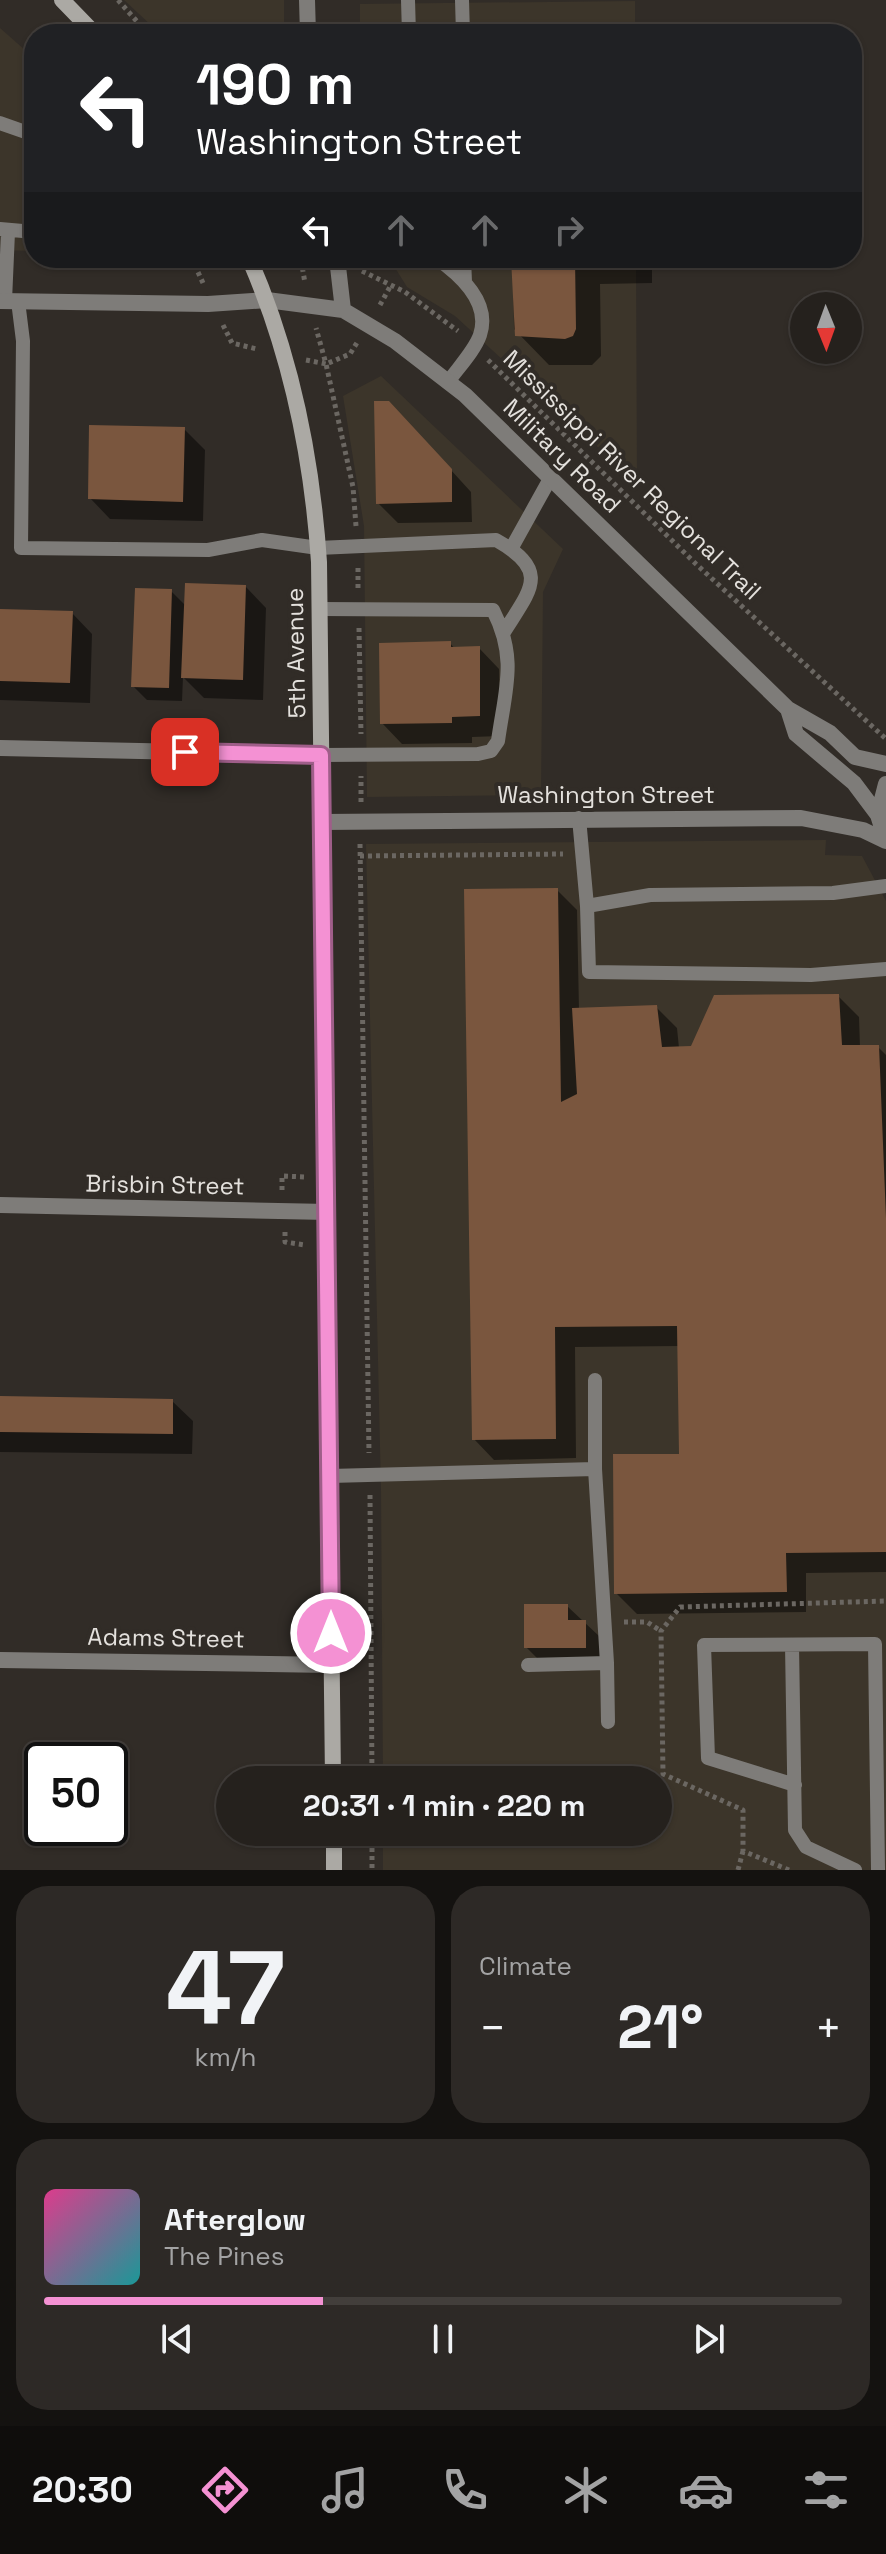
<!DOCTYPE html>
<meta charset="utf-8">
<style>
:root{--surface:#25211d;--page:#2d2926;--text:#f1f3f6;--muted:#a3a3a4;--line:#423e3b;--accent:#f491d3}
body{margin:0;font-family:"Space Grotesk",sans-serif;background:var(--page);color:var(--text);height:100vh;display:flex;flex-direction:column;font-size:30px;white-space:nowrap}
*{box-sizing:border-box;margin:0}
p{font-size:26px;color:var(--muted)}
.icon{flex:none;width:44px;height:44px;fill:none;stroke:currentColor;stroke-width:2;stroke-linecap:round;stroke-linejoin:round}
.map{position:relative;height:1870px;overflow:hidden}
.details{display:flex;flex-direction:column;gap:16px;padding:16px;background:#141210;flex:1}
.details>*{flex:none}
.banner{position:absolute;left:24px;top:24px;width:838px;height:244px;border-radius:32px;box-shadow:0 2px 6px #0004,0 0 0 2px var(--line);background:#202124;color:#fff;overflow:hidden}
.needle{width:52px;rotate:179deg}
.tools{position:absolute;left:790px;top:292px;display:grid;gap:16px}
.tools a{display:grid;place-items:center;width:72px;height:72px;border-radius:50%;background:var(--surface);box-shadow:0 2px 6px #0004,0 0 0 2px var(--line);font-size:40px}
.speed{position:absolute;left:24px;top:1742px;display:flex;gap:16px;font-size:40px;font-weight:700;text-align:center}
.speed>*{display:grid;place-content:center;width:104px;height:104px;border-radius:50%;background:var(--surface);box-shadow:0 2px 6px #0004,0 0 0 2px var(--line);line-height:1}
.speed .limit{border:4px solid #111;border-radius:12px;background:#fff;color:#111}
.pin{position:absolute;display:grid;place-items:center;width:68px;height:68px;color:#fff;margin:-34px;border-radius:16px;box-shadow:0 4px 12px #0006}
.me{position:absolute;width:88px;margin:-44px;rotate:0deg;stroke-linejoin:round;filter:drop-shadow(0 0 6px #0008)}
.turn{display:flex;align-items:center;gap:28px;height:168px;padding:0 40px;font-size:36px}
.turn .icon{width:104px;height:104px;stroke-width:2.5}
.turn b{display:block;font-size:56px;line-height:68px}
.lanes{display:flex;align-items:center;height:76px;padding:0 40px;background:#0003;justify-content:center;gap:40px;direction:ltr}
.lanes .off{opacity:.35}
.big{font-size:60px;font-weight:800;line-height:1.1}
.details .card{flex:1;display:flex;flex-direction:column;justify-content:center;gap:12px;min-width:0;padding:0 28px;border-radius:32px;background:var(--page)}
.details .dial{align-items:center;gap:0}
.dial b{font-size:104px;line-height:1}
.song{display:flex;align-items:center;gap:24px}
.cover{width:96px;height:96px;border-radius:12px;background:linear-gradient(135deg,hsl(330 70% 55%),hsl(180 70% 35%))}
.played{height:8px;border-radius:4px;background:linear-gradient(90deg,var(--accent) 35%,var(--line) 35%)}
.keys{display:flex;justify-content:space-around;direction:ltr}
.heat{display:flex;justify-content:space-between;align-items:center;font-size:44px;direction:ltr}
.details .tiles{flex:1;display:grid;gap:16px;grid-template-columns:1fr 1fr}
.card:last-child{grid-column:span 2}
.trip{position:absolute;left:216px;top:1766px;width:456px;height:80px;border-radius:40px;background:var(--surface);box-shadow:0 2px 6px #0004,0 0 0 2px var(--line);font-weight:800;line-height:80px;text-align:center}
.tabs{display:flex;height:128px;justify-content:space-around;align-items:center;background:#0f0d0c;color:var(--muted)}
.tabs .icon{width:56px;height:56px}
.tabs .active{color:var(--accent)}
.tabs b{font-size:36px;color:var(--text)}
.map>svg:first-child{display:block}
.built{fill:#3c352a}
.shadow{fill:#0007}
.building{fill:#7a563e}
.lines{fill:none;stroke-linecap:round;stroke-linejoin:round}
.path{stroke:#6b6762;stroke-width:5;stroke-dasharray:4 4;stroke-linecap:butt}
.lane{stroke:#7e7c79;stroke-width:14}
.street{stroke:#7e7c79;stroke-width:16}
.secondary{stroke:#aba9a4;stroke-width:16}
.route-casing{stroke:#9f5e89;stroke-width:20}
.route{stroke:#f491d3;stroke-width:14}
.labels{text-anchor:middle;stroke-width:8;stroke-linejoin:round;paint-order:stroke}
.street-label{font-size:24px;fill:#e4e1dd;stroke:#312c27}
</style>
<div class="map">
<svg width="886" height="1870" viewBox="0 0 886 1870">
<rect width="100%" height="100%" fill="#312c27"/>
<path class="built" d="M124 0H284V26L153 27Z
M635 1V34H360V4Z
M0 28 34 58V251L0 250Z
M389 258H636L637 483 455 316 407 287Z
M381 376 563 549 543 592 541 795 367 797 364 526 343 396Z
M826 840 825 855 862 856 886 901V1870H383V1832H658V1780H383L381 1490 366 844Z"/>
<path class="shadow" d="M622 33 623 34H547Z
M513 258H652V283L600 284 601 356 592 365H549L514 329Z
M409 424 471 492 472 522 398 523 378 503Z
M184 429 205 450 203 521 110 519 90 498Z
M246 587 266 608 263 700 204 698 183 677 182 701 147 700 133 686 171 591 186 606Z
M0 611 72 613 92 634 90 703 0 700Z
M450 643 455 649 479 648 499 669 500 736 472 737V743L402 744 382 723Z
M557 890 577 910 579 1010 656 1007 677 1028 679 1048H692L838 996 859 1017 860 1047H878L886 1055V1572L806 1573V1612L637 1614 616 1593 681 1456 680 1346 575 1347 576 1458 494 1460 474 1439Z
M0 1398 172 1401 193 1421 192 1454 0 1452Z
M567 1606 599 1636 600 1661H540L526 1647Z"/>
<path class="building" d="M511 258H575L576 329 573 336 565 339 515 336Z
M374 401H389L452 469V502L376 504Z
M89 425 185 427 183 502 88 499Z
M185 583 246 585 243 680 181 678Z
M135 588 172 589 169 688 131 687Z
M0 609 73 611 70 683 0 681Z
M451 641V647L480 646V716L452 717V723L380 724 379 643Z
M558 888 561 1102 577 1094 572 1008 657 1005 662 1047 691 1046 714 995 839 994 842 1045H879L886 1218V1552L786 1553 787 1592 614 1594 613 1454H679L677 1326 555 1327 556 1439 472 1440 464 889Z
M0 1396 173 1399V1434L0 1432Z
M524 1604H568V1620H586V1648H524Z"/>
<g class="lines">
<path class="path" d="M118 0 148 34
M272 260H314
M301 260 305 283
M362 271 405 292 458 331
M203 283 192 259H226
M380 305 391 285
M223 325 232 343 257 349
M306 360 326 364 316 328
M488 360 696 564 886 739
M356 526 353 487 326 364 350 354 358 341
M358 568V590
M359 628 361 734
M361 802V776
M360 844 369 1453
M360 856 563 854
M282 1190V1176L305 1177
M285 1232V1242L305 1245
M370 1495 372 1780
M624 1622H647L661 1631
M372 1832V1870
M738 1870 743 1851
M789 1870 743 1851V1810L663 1774 661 1631 680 1607 886 1601"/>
<path class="lane" d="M408 0 409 34
M462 0 463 34
M0 123 34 135
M0 229 34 232
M436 258C459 274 491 302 480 335 475 350 458 368 448 382
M464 258 465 282
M5 301 8 232
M18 301 23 341 21 548 208 550 262 540 318 548 496 540C551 571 531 589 504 632
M511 549 551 477
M319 609 493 610C518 659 505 690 498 741L491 751 478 754 321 755
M579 818 587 906
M886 886 833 893 650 895 587 906 589 972 811 975 886 969
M330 1476 595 1469V1380
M792 1645 795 1830 806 1847 855 1870
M607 1663 608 1722
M528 1665 607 1663 595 1469
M795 1785 708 1758 704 1645 875 1644 878 1870"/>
<path class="street" d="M307 0 308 34
M337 258 343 310
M0 301 208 304 267 300 343 310 395 341 465 395 788 709 830 733 855 757 886 764
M788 709 796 734 854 783 878 815
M0 748 321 755
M886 784 878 815 886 840
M322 822 801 818 863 830 886 841
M0 1205 328 1212
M0 1660 331 1665"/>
<path class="secondary" d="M62 0 95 34
M249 258C291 354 312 457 319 562L333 1780
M334 1832V1870"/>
</g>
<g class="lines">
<g class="route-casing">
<path id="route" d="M185 752 321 755 331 1633"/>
</g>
<use href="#route" class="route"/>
</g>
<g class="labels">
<g class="street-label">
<text transform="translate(562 456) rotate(44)" y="8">Military Road</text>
<text transform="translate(632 475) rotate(44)" y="8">Mississippi River Regional Trail</text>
<text transform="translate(296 653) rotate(-91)" y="8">5th Avenue</text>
<text x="606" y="803">Washington Street</text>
<text transform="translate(165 1185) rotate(1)" y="8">Brisbin Street</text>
<text transform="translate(166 1638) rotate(1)" y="8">Adams Street</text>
</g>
</g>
</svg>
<div class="tools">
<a><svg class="needle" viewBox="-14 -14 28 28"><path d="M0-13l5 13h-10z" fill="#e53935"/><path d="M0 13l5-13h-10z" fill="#a3a3a4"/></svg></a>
</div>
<div class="speed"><div class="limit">50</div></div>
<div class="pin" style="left:185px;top:752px;background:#d93025"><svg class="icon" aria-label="arrive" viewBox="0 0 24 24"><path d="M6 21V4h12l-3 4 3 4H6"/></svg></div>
<svg class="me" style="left:331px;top:1633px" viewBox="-20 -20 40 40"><circle r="17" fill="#f491d3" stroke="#fff" stroke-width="3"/><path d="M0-11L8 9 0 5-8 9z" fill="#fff"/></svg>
<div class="trip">20:31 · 1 min · 220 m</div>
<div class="banner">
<div class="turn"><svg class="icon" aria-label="left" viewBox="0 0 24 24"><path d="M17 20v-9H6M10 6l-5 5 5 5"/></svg><div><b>190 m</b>Washington Street</div></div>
<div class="lanes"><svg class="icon" aria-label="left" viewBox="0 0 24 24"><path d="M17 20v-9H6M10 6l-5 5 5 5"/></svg><svg class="icon off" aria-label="ahead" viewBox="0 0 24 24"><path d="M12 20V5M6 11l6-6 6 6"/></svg><svg class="icon off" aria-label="ahead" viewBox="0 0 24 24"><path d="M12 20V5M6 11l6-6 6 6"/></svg><svg class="icon off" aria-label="right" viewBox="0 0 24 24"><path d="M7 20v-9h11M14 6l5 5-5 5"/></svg></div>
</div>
</div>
<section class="details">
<div class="tiles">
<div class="card dial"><b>47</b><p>km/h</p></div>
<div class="card"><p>Climate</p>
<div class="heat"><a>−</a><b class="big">21°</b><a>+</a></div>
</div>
<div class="card">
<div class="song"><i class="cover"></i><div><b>Afterglow</b><p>The Pines</p></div></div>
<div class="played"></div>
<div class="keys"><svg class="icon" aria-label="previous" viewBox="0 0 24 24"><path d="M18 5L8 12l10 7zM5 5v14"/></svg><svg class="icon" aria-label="pause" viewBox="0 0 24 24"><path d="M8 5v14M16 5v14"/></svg><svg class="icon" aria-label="next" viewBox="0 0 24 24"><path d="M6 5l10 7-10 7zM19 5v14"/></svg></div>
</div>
</div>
</section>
<nav class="tabs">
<b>20:30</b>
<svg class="icon active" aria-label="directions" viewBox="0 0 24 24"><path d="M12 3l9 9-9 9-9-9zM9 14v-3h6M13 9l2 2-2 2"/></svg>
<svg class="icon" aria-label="music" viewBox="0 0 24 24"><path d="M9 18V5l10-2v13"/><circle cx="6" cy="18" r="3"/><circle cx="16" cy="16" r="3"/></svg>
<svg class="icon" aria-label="phone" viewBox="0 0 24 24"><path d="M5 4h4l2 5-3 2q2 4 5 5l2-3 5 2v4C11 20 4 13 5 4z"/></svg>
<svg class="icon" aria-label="climate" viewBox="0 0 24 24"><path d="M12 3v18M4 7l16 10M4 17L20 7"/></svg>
<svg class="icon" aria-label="car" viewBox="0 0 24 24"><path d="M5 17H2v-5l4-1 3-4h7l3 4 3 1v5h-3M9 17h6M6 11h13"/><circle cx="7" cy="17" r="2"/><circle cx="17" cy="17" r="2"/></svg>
<svg class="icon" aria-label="filters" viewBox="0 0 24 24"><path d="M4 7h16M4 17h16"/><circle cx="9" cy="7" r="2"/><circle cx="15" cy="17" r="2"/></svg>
</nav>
